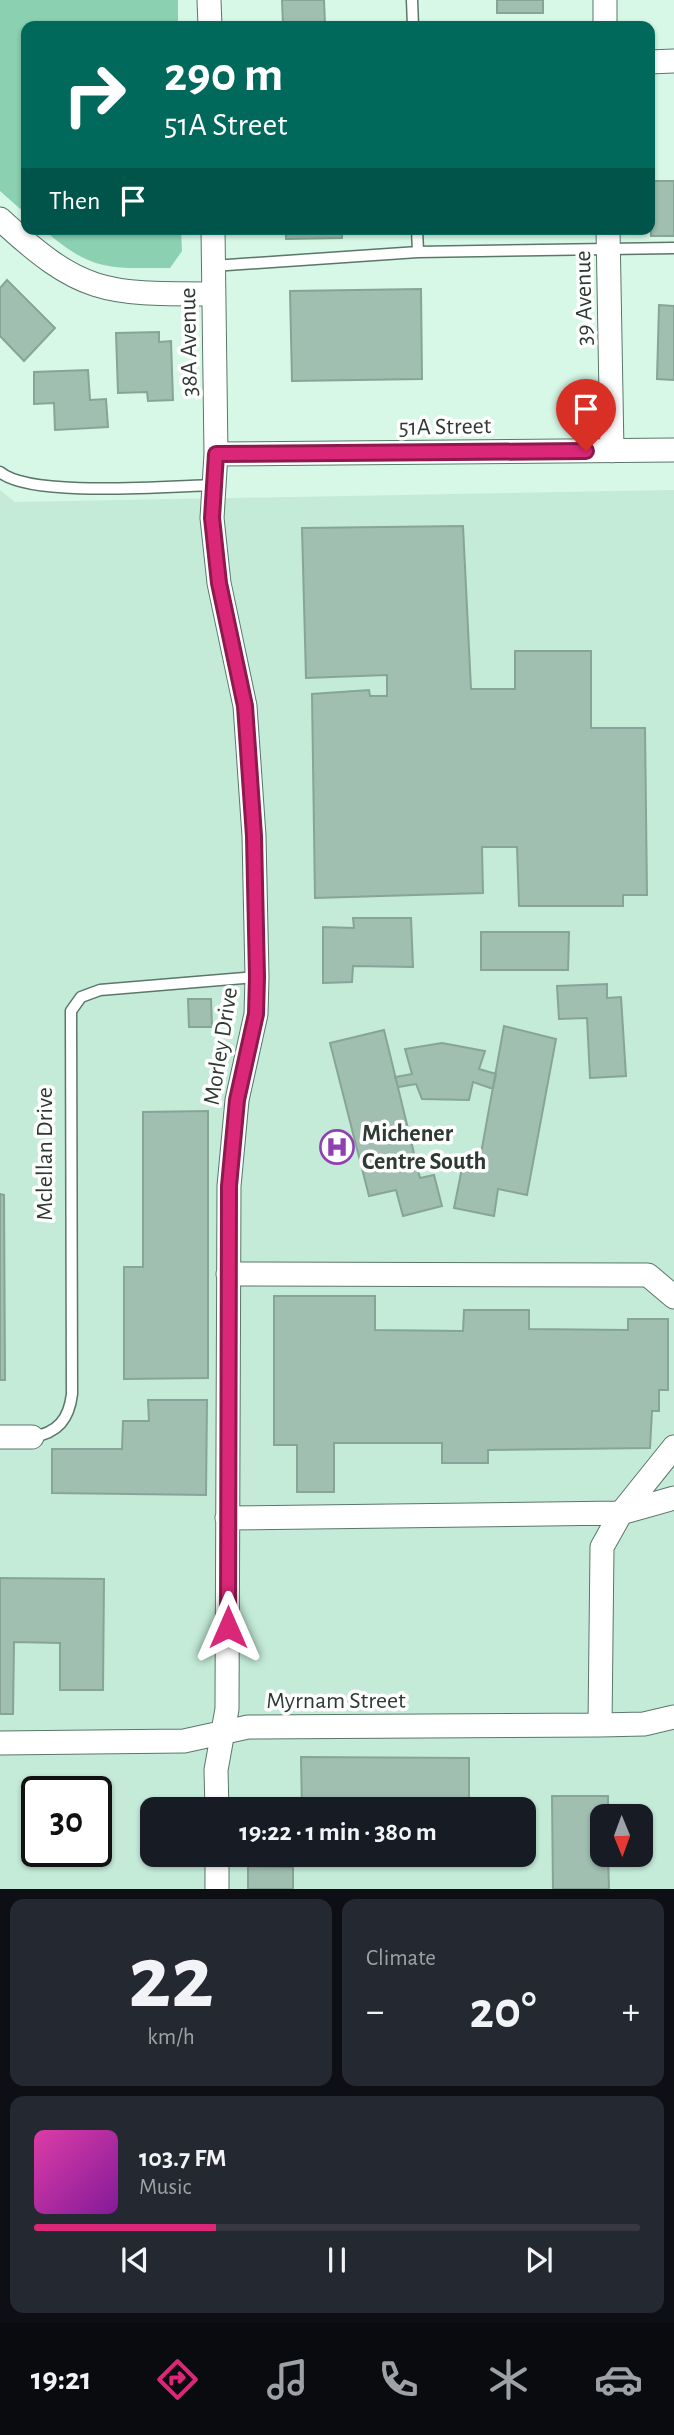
<!DOCTYPE html>
<meta charset="utf-8">
<style>
:root{--surface:#171b24;--page:#242831;--text:#f1f3f6;--muted:#9ea1a6;--line:#363941;--accent:#db2777}
body{margin:0;font-family:"Alegreya Sans",sans-serif;background:var(--page);color:var(--text);height:100vh;display:flex;flex-direction:column;font-size:26px;white-space:nowrap}
*{box-sizing:border-box;margin:0}
p{font-size:23px;color:var(--muted)}
.icon{flex:none;width:38px;height:38px;fill:none;stroke:currentColor;stroke-width:2;stroke-linecap:round;stroke-linejoin:round}
.map{position:relative;height:1889px;overflow:hidden}
.drawer{display:flex;flex-direction:column;gap:10px;padding:10px;background:#0d0f14;flex:1}
.drawer>*{flex:none}
.guide{position:absolute;left:21px;top:21px;width:634px;height:214px;border-radius:14px;box-shadow:0 2px 5px #0004;background:#00695c;color:#fff;overflow:hidden}
.needle{width:46px;rotate:179deg}
.buttons{position:absolute;left:590px;top:1804px;display:grid;gap:14px}
.buttons a{display:grid;place-items:center;width:63px;height:63px;border-radius:14px;background:var(--surface);box-shadow:0 2px 5px #0004;font-size:35px}
.speed{position:absolute;left:21px;top:1776px;display:flex;gap:14px;font-size:35px;font-weight:700;text-align:center}
.speed>*{display:grid;place-content:center;width:91px;height:91px;border-radius:50%;background:var(--surface);box-shadow:0 2px 5px #0004;line-height:1}
.speed .limit{border:4px solid #111;border-radius:10px;background:#fff;color:#111}
.pin{position:absolute;display:grid;place-items:center;width:60px;height:60px;color:#fff;margin:-72px -30px;border-radius:50% 50% 50% 0;rotate:-45deg;box-shadow:0 0 7px #0007}
.pin .icon{rotate:45deg}
.me{position:absolute;width:77px;margin:-38px;rotate:0deg;stroke-linejoin:round;filter:drop-shadow(0 0 5px #0008)}
.turn{display:flex;align-items:center;gap:24px;height:147px;padding:0 28px;font-size:32px}
.turn .icon{width:91px;height:91px;stroke-width:2.5}
.turn b{display:block;font-size:49px;line-height:60px}
.then{display:flex;align-items:center;height:66px;padding:0 28px;background:#0003;gap:14px;font-size:26px}
.big{font-size:52px;font-weight:600;line-height:1.1}
.drawer .card{flex:1;display:flex;flex-direction:column;justify-content:center;gap:10px;min-width:0;padding:0 24px;border-radius:14px;background:var(--page)}
.drawer .dial{align-items:center;gap:0}
.dial b{font-size:91px;line-height:1}
.song{display:flex;align-items:center;gap:21px}
.cover{width:84px;height:84px;border-radius:10px;background:linear-gradient(135deg,hsl(320 70% 55%),hsl(290 70% 35%))}
.played{height:7px;border-radius:4px;background:linear-gradient(90deg,var(--accent) 30%,var(--line) 30%)}
.keys{display:flex;justify-content:space-around;direction:ltr}
.heat{display:flex;justify-content:space-between;align-items:center;font-size:38px;direction:ltr}
.drawer .tiles{flex:1;display:grid;gap:10px;grid-template-columns:1fr 1fr}
.card:last-child{grid-column:span 2}
.trip{position:absolute;left:140px;top:1797px;width:396px;height:70px;border-radius:14px;background:var(--surface);box-shadow:0 2px 5px #0004;font-weight:600;line-height:70px;text-align:center}
.menu{display:flex;height:112px;justify-content:space-around;align-items:center;background:#090b0e;color:var(--muted)}
.menu .icon{width:49px;height:49px}
.menu .on{color:var(--accent)}
.menu b{font-size:32px;color:var(--text)}
.map>svg:first-child{display:block}
.built{fill:#c3ebd7;fill-rule:evenodd}
.green{fill:#8ad0b1}
.building{fill:#a0bfb0;stroke:#87a596;stroke-width:2}
.lines{fill:none;stroke-linecap:round;stroke-linejoin:round}
.lane-casing{stroke:#5a7769;stroke-width:13}
.street-casing{stroke:#5a7769;stroke-width:25}
.lane{stroke:#fff;stroke-width:10}
.street{stroke:#fff;stroke-width:23}
.route-casing{stroke:#8e194d;stroke-width:18}
.route{stroke:#db2777;stroke-width:12}
.labels{text-anchor:middle;stroke-width:7;stroke-linejoin:round;paint-order:stroke}
.street-label{font-size:24px;fill:#2e3a34;stroke:#fff}
.poi-label{font-size:24px;font-weight:bold;fill:#2e3a34;stroke:#fff;text-anchor:start}
</style>
<div class="map">
<svg width="674" height="1889" viewBox="0 0 674 1889">
<rect width="100%" height="100%" fill="#d7f7e7"/>
<path class="built" d="M0 490 15 502 674 490V1889H0ZM37 1792H96V1852H37ZM152 1810H523V1855H152ZM602 1816H640V1855H602Z"/>
<path class="green" d="M0 0H178V26H26V214L0 191Z
M43 229H181L182 251 170 268C109 268 92 272 43 229Z"/>
<path class="building" d="M282 0H324L325 24 283 26Z
M497 0H543V13H497Z
M650 181H674V236H651Z
M286 229H342V238L286 239Z
M7 280 55 328 24 361 0 336V288Z
M421 289 422 379 292 381 290 291Z
M659 305 674 306V380L657 379Z
M159 332V342L171 341 173 400 148 401 147 392 118 393 116 333Z
M88 370 90 400 106 399 108 427 55 430 54 403 34 404V372Z
M463 526 471 689H515V651H591V728H645L647 895H623V906H519L517 847H482L483 893 315 898 312 694 369 690 370 696H387V675L306 678 302 528Z
M353 918H411L413 967 353 966 352 982 323 983V927L354 928Z
M481 932H569L568 970H481Z
M607 984V998L621 997 626 1076 590 1078 587 1018 559 1019 557 986Z
M188 999H211L212 1027H189Z
M504 1026 556 1039 527 1195 498 1189 494 1216 454 1208 462 1168 478 1170Z
M384 1030 420 1178 434 1175 442 1206 403 1216 396 1190 369 1196 330 1043Z
M442 1043 485 1051 479 1069 496 1074 493 1089 473 1082 469 1100 422 1099 416 1084 398 1087 395 1077 412 1074 405 1049Z
M208 1111V1378L124 1379V1267H143V1112Z
M0 1194 4 1195 5 1380H0Z
M274 1296H375V1330L463 1331 464 1310H529V1329L628 1330V1319H668V1390H659V1411H652L650 1448 488 1450V1463H442V1443H334V1492H297V1445H274Z
M148 1400H207L206 1495 52 1493V1449H122L123 1421H149Z
M0 1578 104 1579 103 1690H60V1643L14 1642 13 1714H0Z
M301 1757 469 1758V1810H302Z
M552 1796H608V1816H602V1855H608L609 1889H553Z
M248 1866 293 1867V1889H248Z"/>
<g class="lines">
<g class="lane-casing">
<path id="lane" d="M412 0 413 26
M417 229 418 252
M213 266 418 252 674 248
M0 472C30 498 169 486 214 485
M32 1437C58 1433 69 1419 72 1394L71 1011 81 997 100 990 257 977"/>
</g>
<g class="street-casing">
<path id="street" d="M209 0 210 26
M605 0V26
M649 62 674 61
M0 219C82 295 105 294 213 294
M213 229 216 454 212 518 219 583 245 706 254 836 257 977 256 1014 237 1100 229 1186 227 1709 216 1770 217 1810
M608 229 612 451
M216 454 674 450
M228 1274 648 1275 674 1297
M0 1437H32
M227 1518 621 1513 674 1498
M600 1725 602 1547 621 1513 674 1447
M0 1743 184 1741 248 1727 600 1725 644 1724 674 1717
M217 1855V1889"/>
</g>
<use href="#lane" class="lane"/>
<use href="#street" class="street"/>
</g>
<g class="lines">
<g class="route-casing">
<path id="route" d="M228 1627 229 1186 237 1100 256 1014 257 977 254 836 245 706 219 583 212 518 216 454 586 451"/>
</g>
<use href="#route" class="route"/>
</g>
<defs>
<g id="hospital-ring" transform="scale(1.75)"><circle r="9.5" fill="#fff" stroke="#9041b1" stroke-width="1.5"/><path d="M-5-5h3v3.5h4V-5h3V5h-3V1.5h-4V5h-3Z" fill="#9041b1"/></g>
</defs>
<g fill-rule="evenodd">
<use href="#hospital-ring" x="337" y="1147"/>
</g>
<g class="labels">
<g class="street-label">
<text transform="translate(583 298) rotate(-91)" y="8">39 Avenue</text>
<text transform="translate(188 342) rotate(-91)" y="8">38A Avenue</text>
<text transform="translate(445 426) rotate(-1)" y="8">51A Street</text>
<text transform="translate(220 1046) rotate(-81)" y="8">Morley Drive</text>
<text transform="translate(44 1154) rotate(-90)" y="8">Mclellan Drive</text>
<text x="336" y="1708">Myrnam Street</text>
</g>
<g class="poi-label">
<text x="362" y="1141">Michener<tspan x="362" dy="28">Centre South</tspan></text>
</g>
</g>
</svg>
<div class="buttons">
<a><svg class="needle" viewBox="-14 -14 28 28"><path d="M0-13l5 13h-10z" fill="#e53935"/><path d="M0 13l5-13h-10z" fill="#9ea1a6"/></svg></a>
</div>
<div class="speed"><div class="limit">30</div></div>
<div class="pin" style="left:586px;top:451px;background:#d93025"><svg class="icon" aria-label="arrive" viewBox="0 0 24 24"><path d="M6 21V4h12l-3 4 3 4H6"/></svg></div>
<svg class="me" style="left:228px;top:1627px" viewBox="-20 -20 40 40"><path d="M0-17L14 15 0 8-14 15z" fill="#db2777" stroke="#fff" stroke-width="4"/></svg>
<div class="trip">19:22 · 1 min · 380 m</div>
<div class="guide">
<div class="turn"><svg class="icon" aria-label="right" viewBox="0 0 24 24"><path d="M7 20v-9h11M14 6l5 5-5 5"/></svg><div><b>290 m</b>51A Street</div></div>
<div class="then">Then<svg class="icon" aria-label="arrive" viewBox="0 0 24 24"><path d="M6 21V4h12l-3 4 3 4H6"/></svg></div>
</div>
</div>
<section class="drawer">
<div class="tiles">
<div class="card dial"><b>22</b><p>km/h</p></div>
<div class="card"><p>Climate</p>
<div class="heat"><a>−</a><b class="big">20°</b><a>+</a></div>
</div>
<div class="card">
<div class="song"><i class="cover"></i><div><b>103.7 FM</b><p>Music</p></div></div>
<div class="played"></div>
<div class="keys"><svg class="icon" aria-label="previous" viewBox="0 0 24 24"><path d="M18 5L8 12l10 7zM5 5v14"/></svg><svg class="icon" aria-label="pause" viewBox="0 0 24 24"><path d="M8 5v14M16 5v14"/></svg><svg class="icon" aria-label="next" viewBox="0 0 24 24"><path d="M6 5l10 7-10 7zM19 5v14"/></svg></div>
</div>
</div>
</section>
<nav class="menu">
<b>19:21</b>
<svg class="icon on" aria-label="directions" viewBox="0 0 24 24"><path d="M12 3l9 9-9 9-9-9zM9 14v-3h6M13 9l2 2-2 2"/></svg>
<svg class="icon" aria-label="music" viewBox="0 0 24 24"><path d="M9 18V5l10-2v13"/><circle cx="6" cy="18" r="3"/><circle cx="16" cy="16" r="3"/></svg>
<svg class="icon" aria-label="phone" viewBox="0 0 24 24"><path d="M5 4h4l2 5-3 2q2 4 5 5l2-3 5 2v4C11 20 4 13 5 4z"/></svg>
<svg class="icon" aria-label="climate" viewBox="0 0 24 24"><path d="M12 3v18M4 7l16 10M4 17L20 7"/></svg>
<svg class="icon" aria-label="car" viewBox="0 0 24 24"><path d="M5 17H2v-5l4-1 3-4h7l3 4 3 1v5h-3M9 17h6M6 11h13"/><circle cx="7" cy="17" r="2"/><circle cx="17" cy="17" r="2"/></svg>
</nav>
